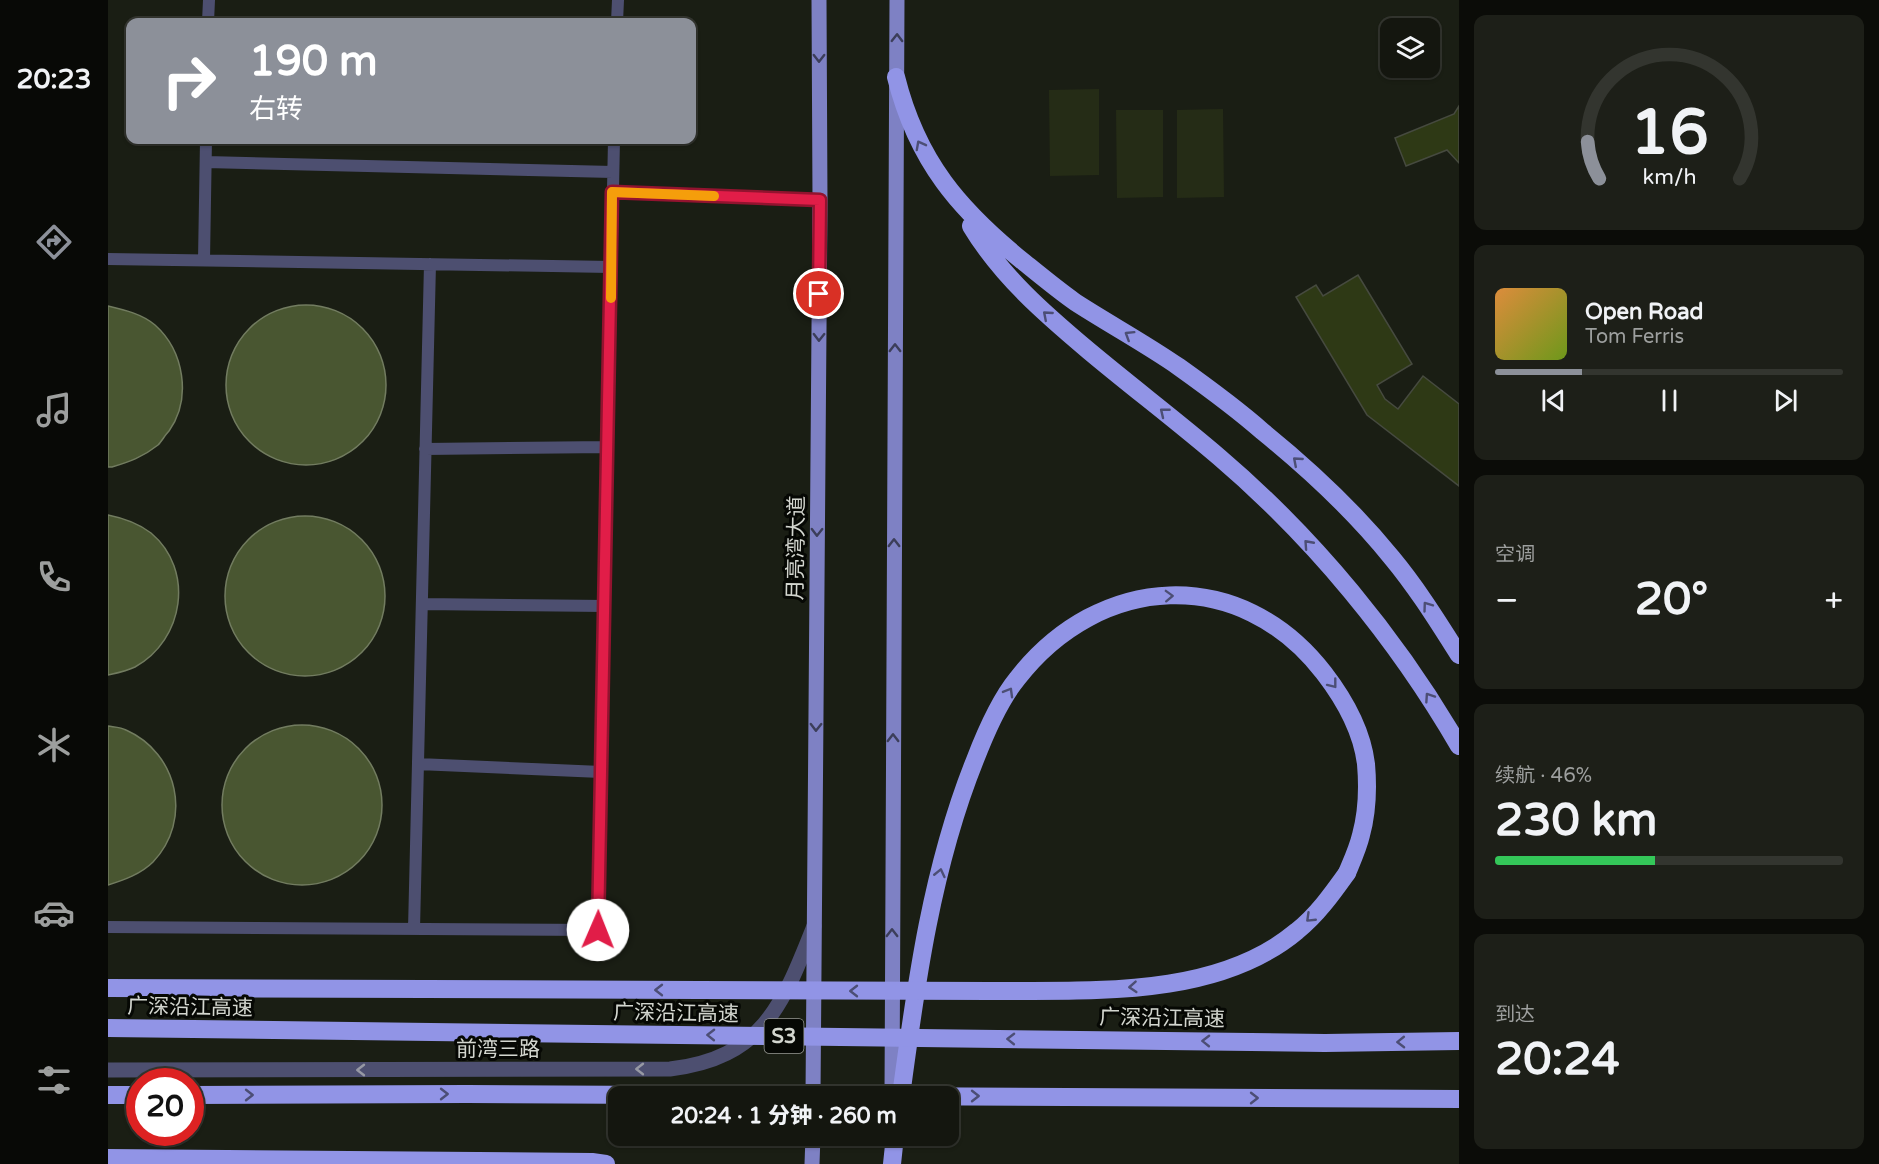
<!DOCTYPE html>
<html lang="zh">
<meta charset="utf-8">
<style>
:root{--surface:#14160f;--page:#1d1f18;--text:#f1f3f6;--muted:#9d9f9e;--line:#33352f;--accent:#8c9099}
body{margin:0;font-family:"Varela Round","Noto Sans SC",sans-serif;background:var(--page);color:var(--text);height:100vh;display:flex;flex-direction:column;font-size:22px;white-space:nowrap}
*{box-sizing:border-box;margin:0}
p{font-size:20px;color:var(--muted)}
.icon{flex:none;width:33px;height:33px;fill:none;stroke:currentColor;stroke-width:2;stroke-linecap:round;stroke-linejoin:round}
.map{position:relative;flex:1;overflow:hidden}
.sheet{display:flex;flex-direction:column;gap:15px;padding:15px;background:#0b0c08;width:420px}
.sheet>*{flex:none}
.top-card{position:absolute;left:18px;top:18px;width:570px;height:126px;border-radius:12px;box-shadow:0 2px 4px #0004,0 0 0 2px var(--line);background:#8c9099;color:#fff;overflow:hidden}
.fabs{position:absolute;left:1272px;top:18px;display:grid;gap:12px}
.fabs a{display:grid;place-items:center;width:60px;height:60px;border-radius:12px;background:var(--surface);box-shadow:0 2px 4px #0004,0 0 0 2px var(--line);font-size:30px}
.speed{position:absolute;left:18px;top:1068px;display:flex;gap:12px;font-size:30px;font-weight:700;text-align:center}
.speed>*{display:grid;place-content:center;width:78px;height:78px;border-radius:50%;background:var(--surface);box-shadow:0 2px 4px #0004,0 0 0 2px var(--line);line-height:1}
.speed .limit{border:9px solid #d22;background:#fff;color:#111}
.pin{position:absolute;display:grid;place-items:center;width:51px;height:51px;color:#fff;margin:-26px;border:3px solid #fff;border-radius:50%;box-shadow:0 2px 6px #0007}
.me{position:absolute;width:66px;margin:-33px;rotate:1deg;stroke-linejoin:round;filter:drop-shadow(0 0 4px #0008)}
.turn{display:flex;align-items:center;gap:21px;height:126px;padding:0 24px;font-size:27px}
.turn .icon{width:78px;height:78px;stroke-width:2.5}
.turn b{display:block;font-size:42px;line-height:51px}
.big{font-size:45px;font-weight:800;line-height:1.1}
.sheet .widget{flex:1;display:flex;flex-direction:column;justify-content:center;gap:9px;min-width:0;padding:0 21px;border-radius:12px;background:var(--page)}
.sheet .dial{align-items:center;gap:0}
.dial svg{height:156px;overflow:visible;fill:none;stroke:var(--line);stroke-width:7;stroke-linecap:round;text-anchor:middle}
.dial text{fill:var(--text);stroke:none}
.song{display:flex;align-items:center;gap:18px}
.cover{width:72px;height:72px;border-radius:9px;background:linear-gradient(135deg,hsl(30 70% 55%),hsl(80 70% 35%))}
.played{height:6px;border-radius:3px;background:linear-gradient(90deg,var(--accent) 25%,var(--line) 25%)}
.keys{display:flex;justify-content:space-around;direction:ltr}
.heat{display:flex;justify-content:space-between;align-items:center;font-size:33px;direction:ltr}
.charge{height:9px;border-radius:4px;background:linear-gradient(90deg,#34c759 46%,var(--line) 0)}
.trip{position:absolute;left:500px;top:1086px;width:351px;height:60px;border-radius:12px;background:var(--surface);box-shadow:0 2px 4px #0004,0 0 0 2px var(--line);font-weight:800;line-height:60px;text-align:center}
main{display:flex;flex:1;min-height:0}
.dock{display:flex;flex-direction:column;width:108px;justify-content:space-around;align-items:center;background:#080906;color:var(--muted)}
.dock .icon{width:42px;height:42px}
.dock .current{color:var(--accent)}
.dock b{font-size:27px;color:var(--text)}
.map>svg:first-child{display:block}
.green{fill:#252c16}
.water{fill:#495631;stroke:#727c60;stroke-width:1.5}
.building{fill:#2e3915;stroke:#464a3f;stroke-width:1.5}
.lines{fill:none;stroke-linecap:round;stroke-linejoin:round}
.service{stroke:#4d4f70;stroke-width:12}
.tertiary{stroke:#4d4f70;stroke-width:15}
.primary{stroke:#7e81c4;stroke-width:15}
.motorway{stroke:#9194e6;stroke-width:18}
.motorway-bridge{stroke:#9194e6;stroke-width:18}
.oneway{stroke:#3c3e5a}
.oneway2{stroke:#4c4e75}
.oneway3{stroke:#9799a4}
.route-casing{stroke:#92132f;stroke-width:15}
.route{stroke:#e11d48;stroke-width:10}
.slow{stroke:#f59e0b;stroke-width:10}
.labels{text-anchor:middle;stroke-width:6;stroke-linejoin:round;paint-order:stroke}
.shield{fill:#060804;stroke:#969892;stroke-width:1.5}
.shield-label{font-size:20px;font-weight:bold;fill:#d3d6cf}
.street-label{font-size:21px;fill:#d3d6cf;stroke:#060804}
</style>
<main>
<nav class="dock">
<b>20:23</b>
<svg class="icon current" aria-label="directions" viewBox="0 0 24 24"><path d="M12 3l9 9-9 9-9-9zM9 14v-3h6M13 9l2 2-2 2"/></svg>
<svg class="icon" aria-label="music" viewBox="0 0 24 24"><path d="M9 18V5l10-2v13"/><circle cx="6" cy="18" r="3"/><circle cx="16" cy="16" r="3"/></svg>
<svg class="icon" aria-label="phone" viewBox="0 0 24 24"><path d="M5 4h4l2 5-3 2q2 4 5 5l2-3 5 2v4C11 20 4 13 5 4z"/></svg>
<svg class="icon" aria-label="climate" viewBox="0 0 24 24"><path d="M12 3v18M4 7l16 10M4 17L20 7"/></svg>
<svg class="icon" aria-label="car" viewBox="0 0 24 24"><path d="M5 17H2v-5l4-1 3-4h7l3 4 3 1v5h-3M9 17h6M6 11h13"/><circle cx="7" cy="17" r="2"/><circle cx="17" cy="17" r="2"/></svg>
<svg class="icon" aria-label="filters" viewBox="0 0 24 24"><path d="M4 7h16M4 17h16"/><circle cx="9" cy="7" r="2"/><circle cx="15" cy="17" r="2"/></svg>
</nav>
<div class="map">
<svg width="1351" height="1164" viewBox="0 0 1351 1164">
<rect width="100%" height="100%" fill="#1a1e14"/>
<path class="green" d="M991 89V175L942 176 941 90Z
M1115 109 1116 197 1069 198V110Z
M1008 110H1055V197L1009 198Z"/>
<path class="water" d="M118 385a80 80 0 1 1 160 0a80 80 0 1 1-160 0Z
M0 306C17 310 34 314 47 325 76 351 84 398 61 431 57 435 54 441 50 445 35 457 21 462 4 467H0Z
M0 515C15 518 30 523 43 533 87 570 76 640 27 667 19 671 9 673 0 675Z
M117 596a80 80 0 1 1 160 0a80 80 0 1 1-160 0Z
M114 805a80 80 0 1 1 160 0a80 80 0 1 1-160 0Z
M0 726C6 727 13 727 18 730 70 753 85 820 45 862 33 874 16 880 0 885Z"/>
<path class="building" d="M1351 106V163L1339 150 1298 166 1287 138 1346 114Z
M1250 275 1304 364 1269 385 1277 399 1290 409 1315 376 1351 404V486L1259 415 1188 297 1208 285 1215 296Z"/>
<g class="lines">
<path class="service" d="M100 22 101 0
M509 22 510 0
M98 162 505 172
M504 192 712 200
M0 259 503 267
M96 260 98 140
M317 449 500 447
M314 604 497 606
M310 764 493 772
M0 927 490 930 506 140
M306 929 322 264"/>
<path class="tertiary" d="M0 1070 562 1069C655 1058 675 1004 706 926"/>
<path class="primary" d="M705 1096 712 200 711 0
M784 1096 789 0
M704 1164 705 1136"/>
<path class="motorway" d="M788 77C809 161 851 210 917 263 933 276 950 290 967 302 1001 324 1038 344 1071 367 1099 387 1128 408 1154 431 1201 469 1246 511 1284 558 1309 588 1330 622 1351 655
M863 226C893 276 937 314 981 351 1024 387 1069 421 1111 457 1206 538 1289 639 1351 746
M0 1095H32
M793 1096C808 983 824 867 867 760 877 734 891 701 909 679 991 573 1132 564 1216 673 1236 699 1254 731 1258 764 1260 787 1259 813 1253 835 1250 848 1244 861 1239 873
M0 1158 484 1162 498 1164
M784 1164 787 1136"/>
<path class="motorway-bridge" d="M0 988 882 991C981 990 1108 999 1189 931 1209 915 1224 894 1239 873
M0 1028 1217 1043 1351 1041
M82 1095 359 1094 1351 1099"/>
</g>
<defs><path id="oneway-chevron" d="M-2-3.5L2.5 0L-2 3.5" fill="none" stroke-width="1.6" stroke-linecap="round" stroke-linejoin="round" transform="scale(1.5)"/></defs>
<g class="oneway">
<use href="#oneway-chevron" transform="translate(789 38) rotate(-89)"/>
<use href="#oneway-chevron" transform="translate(711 58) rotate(90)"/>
<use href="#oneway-chevron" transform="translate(711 337) rotate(91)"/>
<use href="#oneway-chevron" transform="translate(787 348) rotate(-90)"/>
<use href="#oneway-chevron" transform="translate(709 532) rotate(91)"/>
<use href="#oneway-chevron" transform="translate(786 543) rotate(-90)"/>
<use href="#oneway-chevron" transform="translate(708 727) rotate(91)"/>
<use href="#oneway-chevron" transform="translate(785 738) rotate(-90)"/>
<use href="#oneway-chevron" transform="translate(784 933) rotate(-90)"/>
</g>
<g class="oneway2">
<use href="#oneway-chevron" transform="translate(812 145) rotate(-118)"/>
<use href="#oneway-chevron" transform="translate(939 315) rotate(-139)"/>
<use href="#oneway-chevron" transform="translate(1021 335) rotate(-148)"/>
<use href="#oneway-chevron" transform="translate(1056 412) rotate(-141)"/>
<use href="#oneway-chevron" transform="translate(1189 461) rotate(-139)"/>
<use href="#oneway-chevron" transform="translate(1200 544) rotate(-132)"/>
<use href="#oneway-chevron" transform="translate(1061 596) rotate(-2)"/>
<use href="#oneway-chevron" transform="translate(1319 606) rotate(-126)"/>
<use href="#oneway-chevron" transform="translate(1225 684) rotate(52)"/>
<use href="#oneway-chevron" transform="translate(901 692) rotate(-60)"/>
<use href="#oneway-chevron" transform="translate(1321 697) rotate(-124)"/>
<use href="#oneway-chevron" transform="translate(832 873) rotate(-77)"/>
<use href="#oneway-chevron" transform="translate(1202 918) rotate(136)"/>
<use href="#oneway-chevron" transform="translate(1025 987) rotate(176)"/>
<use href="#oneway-chevron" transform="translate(551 990) rotate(-180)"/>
<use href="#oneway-chevron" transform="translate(746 991) rotate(-180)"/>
<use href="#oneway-chevron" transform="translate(603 1035) rotate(-179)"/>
<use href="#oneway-chevron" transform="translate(903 1039) rotate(-179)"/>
<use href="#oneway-chevron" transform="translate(1098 1041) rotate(-179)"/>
<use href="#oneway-chevron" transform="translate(1293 1042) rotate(179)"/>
<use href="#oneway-chevron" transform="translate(336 1094)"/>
<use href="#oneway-chevron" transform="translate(141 1095)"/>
<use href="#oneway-chevron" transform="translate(867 1096)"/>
<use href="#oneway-chevron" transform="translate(1146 1098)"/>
</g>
<g class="oneway3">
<use href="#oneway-chevron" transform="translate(532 1069) rotate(180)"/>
<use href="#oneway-chevron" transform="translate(253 1070) rotate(180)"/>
</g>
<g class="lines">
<g class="route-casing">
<path id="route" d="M490 930 504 192 712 200 711 294"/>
</g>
<use href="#route" class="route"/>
<path class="slow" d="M503 298 504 192 606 196"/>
</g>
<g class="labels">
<rect class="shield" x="656.5" y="1019" width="39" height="34" rx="4.5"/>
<g class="shield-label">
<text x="676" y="1043">S3</text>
</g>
<g class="street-label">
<text transform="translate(688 548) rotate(-89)" y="7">月亮湾大道</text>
<text transform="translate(82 1007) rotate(1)" y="7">广深沿江高速</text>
<text transform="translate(568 1013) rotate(1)" y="7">广深沿江高速</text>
<text transform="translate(1054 1018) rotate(1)" y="7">广深沿江高速</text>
<text x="390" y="1056">前湾三路</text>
</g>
</g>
</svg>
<div class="fabs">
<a><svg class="icon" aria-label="layers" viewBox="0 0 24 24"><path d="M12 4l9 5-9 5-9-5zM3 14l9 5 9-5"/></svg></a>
</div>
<div class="speed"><div class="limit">20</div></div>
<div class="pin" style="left:711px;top:294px;background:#d93025"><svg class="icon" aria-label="arrive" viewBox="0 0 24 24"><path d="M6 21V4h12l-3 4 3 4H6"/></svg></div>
<svg class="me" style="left:490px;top:930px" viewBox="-20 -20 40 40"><circle r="19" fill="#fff"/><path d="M0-13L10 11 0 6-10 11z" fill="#e11d48"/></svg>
<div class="trip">20:24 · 1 分钟 · 260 m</div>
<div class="top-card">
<div class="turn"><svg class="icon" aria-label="right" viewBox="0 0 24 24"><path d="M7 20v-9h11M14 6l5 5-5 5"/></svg><div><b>190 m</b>右转</div></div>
</div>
</div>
<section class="sheet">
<div class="widget dial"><svg viewBox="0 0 100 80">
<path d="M14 69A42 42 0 1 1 86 69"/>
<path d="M14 69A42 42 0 0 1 8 50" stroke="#8c9099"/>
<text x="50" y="56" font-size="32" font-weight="700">16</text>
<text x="50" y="72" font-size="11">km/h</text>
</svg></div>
<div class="widget">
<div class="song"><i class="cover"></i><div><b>Open Road</b><p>Tom Ferris</p></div></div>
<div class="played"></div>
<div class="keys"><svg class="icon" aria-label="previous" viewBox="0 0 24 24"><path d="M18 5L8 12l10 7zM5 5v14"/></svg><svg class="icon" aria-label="pause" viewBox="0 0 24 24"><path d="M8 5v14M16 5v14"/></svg><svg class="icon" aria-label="next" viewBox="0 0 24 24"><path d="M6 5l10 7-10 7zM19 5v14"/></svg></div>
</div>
<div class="widget"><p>空调</p>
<div class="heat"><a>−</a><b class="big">20°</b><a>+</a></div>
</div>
<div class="widget"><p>续航 · 46%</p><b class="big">230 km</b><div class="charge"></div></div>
<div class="widget"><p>到达</p><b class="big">20:24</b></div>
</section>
</main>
